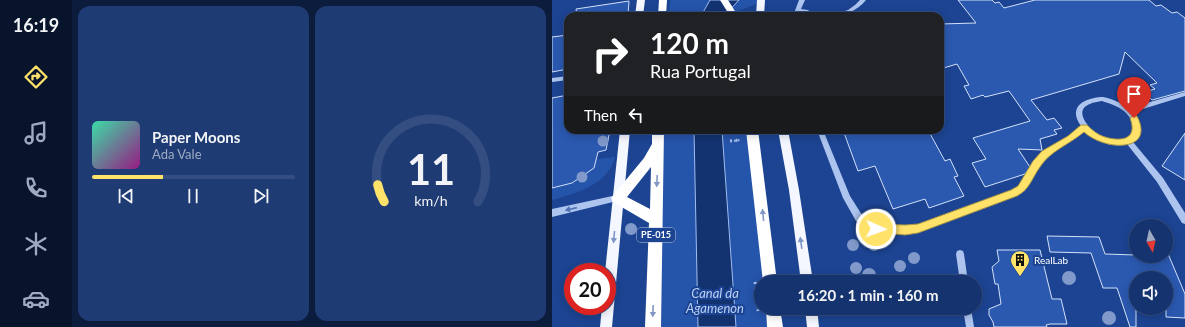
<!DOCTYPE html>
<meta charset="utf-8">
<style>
:root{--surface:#15336e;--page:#1e3b73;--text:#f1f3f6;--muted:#9daac2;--line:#344e81;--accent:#ffe26a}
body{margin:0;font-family:Lato,sans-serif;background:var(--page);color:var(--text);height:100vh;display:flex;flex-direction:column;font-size:15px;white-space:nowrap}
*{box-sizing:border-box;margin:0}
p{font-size:13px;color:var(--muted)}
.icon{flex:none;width:22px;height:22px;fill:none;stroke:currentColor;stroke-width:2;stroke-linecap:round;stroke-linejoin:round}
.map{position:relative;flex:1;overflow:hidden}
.side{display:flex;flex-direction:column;gap:6px;padding:6px;background:#0c1c3c;width:480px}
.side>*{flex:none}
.banner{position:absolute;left:12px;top:12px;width:380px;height:122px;border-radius:12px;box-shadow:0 2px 10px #0003,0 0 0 1px var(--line);background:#202124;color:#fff;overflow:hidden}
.needle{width:26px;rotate:171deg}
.buttons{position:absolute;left:577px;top:219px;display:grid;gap:8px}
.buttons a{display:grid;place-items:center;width:44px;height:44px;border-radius:50%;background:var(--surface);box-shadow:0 2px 10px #0003,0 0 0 1px var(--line);font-size:20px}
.speed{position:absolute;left:12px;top:263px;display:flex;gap:8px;font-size:20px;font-weight:700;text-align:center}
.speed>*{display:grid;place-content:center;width:52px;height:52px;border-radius:50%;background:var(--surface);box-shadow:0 2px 10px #0003,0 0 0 1px var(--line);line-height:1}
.speed .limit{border:6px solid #d22;background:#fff;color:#111}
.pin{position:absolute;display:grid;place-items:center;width:34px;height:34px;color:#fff;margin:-41px -17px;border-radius:50% 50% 50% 0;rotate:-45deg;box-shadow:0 0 4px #0007}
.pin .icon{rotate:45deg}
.me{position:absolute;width:44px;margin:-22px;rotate:92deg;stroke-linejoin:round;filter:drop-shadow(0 0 3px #0008)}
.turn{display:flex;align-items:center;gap:14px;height:84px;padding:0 20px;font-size:18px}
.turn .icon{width:52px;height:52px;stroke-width:2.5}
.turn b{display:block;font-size:28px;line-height:34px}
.then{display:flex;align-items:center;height:38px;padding:0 20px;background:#0003;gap:8px;font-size:15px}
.side .card{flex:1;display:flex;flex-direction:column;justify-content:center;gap:6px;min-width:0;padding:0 14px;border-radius:12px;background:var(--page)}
.side .dial{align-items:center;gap:0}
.dial svg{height:104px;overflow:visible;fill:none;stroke:var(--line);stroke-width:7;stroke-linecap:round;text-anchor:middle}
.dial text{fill:var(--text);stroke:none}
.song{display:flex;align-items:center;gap:12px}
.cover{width:48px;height:48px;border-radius:6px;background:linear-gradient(135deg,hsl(160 70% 55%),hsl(310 70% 35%))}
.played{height:4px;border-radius:2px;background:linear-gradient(90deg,var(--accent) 35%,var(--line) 35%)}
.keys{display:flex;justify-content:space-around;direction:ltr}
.side .tiles{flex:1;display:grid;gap:6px;grid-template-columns:repeat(2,1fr)}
.trip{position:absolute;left:202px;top:275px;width:228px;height:40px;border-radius:20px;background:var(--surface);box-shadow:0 2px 10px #0003,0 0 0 1px var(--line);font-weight:700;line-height:40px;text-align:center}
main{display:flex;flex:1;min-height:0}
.tabs{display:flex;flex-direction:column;width:72px;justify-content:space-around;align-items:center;background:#08142c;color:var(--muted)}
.tabs .icon{width:28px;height:28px}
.tabs .current{color:var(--accent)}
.tabs b{font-size:18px;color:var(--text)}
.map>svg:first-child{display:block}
.green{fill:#2554ab}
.water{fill:#133270;stroke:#a0bdf0}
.building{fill:#2b59b0;stroke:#d3e1fa}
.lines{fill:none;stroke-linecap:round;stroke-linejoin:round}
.path-far1{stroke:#adc4ef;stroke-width:2;stroke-dasharray:1.5 2.5;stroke-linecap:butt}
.path{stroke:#adc4ef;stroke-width:3;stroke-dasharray:2 3.5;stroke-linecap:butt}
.minor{fill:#adc4ef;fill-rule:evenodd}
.major{fill:#f4f7ff;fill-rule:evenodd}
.highway{fill:#fff;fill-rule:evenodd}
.tree{fill:#819acb}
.oneway{fill:#8298c3}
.oneway2{fill:#4f71b3}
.oneway3{fill:#7d95c3}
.route{fill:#ffe26a;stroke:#a69345}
.labels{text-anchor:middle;stroke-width:4;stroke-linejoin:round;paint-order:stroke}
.shield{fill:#1c4492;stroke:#bbc7de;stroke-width:1}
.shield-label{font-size:9px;font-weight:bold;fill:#fff}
.poi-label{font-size:10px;fill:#fff;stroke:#1c4492;text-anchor:start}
.near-water-label{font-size:13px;font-style:italic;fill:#b9cff5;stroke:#1c4492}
</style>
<main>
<nav class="tabs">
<b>16:19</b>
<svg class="icon current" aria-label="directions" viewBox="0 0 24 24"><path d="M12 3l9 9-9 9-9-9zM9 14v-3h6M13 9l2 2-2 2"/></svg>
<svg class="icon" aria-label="music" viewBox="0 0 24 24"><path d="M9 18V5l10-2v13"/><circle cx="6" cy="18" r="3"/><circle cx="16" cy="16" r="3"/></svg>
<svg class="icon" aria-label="phone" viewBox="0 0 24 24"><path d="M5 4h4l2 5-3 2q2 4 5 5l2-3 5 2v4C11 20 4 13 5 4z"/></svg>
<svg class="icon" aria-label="climate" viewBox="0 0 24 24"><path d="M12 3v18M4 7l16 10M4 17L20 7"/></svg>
<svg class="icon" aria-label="car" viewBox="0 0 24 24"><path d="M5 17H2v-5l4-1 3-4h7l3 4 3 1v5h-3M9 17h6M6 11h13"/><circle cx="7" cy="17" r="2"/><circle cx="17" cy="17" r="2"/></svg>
</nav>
<section class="side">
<div class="tiles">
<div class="card">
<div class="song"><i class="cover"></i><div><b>Paper Moons</b><p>Ada Vale</p></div></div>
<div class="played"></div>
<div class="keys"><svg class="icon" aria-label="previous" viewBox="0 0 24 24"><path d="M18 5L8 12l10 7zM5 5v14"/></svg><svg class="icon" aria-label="pause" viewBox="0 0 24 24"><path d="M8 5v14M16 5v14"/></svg><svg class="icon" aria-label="next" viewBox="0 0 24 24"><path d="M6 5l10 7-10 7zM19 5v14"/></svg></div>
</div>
<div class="card dial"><svg viewBox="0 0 100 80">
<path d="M14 69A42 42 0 1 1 86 69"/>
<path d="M14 69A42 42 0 0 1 9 56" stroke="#ffe26a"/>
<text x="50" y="56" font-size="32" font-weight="700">11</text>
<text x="50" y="72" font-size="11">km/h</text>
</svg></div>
</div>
</section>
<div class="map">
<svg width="633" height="327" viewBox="0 0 633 327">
<rect width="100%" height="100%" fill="#1c4492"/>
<path class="green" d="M118 0H206L204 4 182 13V16H117Z
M112 130H200L218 282H209V308H221L223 327H104Z
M63 157C57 184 23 194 0 200V188L20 183 42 168 44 159Z"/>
<path class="water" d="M158 0H187L172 16H149Z
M142 130H170L184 327H146Z"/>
<path class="building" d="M406 0H440L443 3 447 2 452 8 483 0H597L604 6 609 5 620 13 625 12 633 18V91L600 100 592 92 603 89 598 85 605 83 573 52 567 74 479 100 495 120 502 118 510 128 502 130 505 134 488 139 490 150 466 149 478 167 473 174 433 187 420 163 434 159 421 138 478 121 457 91 433 97 431 95 419 99 412 86 417 85 405 64 388 69V24L424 23Z
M77 1 76 16H25L24 9Z
M16 35V69L0 72V37Z
M16 95V130H58L54 150 46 152 42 168 20 183 0 188V98Z
M291 130H376L393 161 398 159 406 176 402 177 412 196 377 208 373 199 341 209 323 166 306 171Z
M633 133V180L610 166Z
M495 236 547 237 553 254 614 256V249L633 294V318L614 317V278H584V327H578L565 288H551L539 253 498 252Z
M445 250H488L500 299H509L515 324H498L494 325 495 327H442L441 322 437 315V309L449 304 446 284H443L440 267 447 261Z"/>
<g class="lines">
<path class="path-far1" d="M182 141 188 140"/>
<path class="path" d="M178 141 188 140
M203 282 206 311"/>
<path class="minor" d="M247 0H253L249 9 256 10 264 16C257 16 254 13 248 12L247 16H241Z
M308 0H314C304 12 292 16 277 16L296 10 303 5Z
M16 76V80L0 82V78Z
M633 92V96L581 112C588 122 591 133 581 142L611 178 633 213V224L630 223 605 182 575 144C559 149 544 140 532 131L521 140 495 156 487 165 473 191 366 233 353 234 324 233 304 221 291 198 265 130H271L298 196 310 215 325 225 353 226 366 225 467 187 483 161 491 152 517 136 529 126C518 111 526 101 542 98 545 97 548 97 551 97 560 99 570 103 577 108ZM550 101C559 104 569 107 575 114 584 124 584 140 567 140 560 140 552 137 546 134 536 128 521 110 538 104 541 102 546 102 550 101Z
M65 195 68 196 69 198 68 200 65 201 0 217V209Z
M408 250 411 251 412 254 416 282H408L404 254 405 251Z
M411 308H419L422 327H414Z"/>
<path class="major" d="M85 0H93L91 16H83Z
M205 0H213L212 16H204Z
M68 130H78L60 327H48L50 306H55V272H53Z
M226 130H236L247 190 261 282H249L237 190Z
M253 308H265L267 327H255Z"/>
<path class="highway" d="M107 0H115L114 16H106Z
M168 0H176L186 16H178Z
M100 130H112L109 327H93L97 223 61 202 59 198 92 158 100 144ZM99 167 98 209 75 197Z
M194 130H206L225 282H211Z
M214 308H228L231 327H215Z"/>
</g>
<g class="tree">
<circle cx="51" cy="141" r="5.5"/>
<circle cx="30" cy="177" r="5.5"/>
<circle cx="79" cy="229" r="6"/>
<circle cx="301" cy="245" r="6"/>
<circle cx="322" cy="245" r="6"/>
<circle cx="362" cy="258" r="6"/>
<circle cx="348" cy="266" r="6"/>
<circle cx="304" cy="268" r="6"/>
<circle cx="317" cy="275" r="7"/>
<circle cx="517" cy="278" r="7"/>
<circle cx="557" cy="318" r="7"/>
</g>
<defs><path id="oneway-solid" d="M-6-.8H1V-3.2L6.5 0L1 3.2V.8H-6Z"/></defs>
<g class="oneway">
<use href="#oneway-solid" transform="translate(105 181) rotate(92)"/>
<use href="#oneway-solid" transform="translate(211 215) rotate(-96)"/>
<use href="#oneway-solid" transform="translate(101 311) rotate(92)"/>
</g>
<use class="oneway2" href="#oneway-solid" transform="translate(19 209) rotate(167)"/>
<g class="oneway3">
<use href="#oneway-solid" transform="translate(62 237) rotate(95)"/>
<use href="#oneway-solid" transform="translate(249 243) rotate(-98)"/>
</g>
<path class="route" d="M582 115 585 116C604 153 552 151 532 132 518 144 498 151 488 167 480 178 478 189 465 196L366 233 353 235 321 232 319 229 321 226 324 224 353 225 366 224 459 190 466 186 481 161 490 151 516 136 529 125H535C540 130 546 135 553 137 570 142 586 139 578 118Z"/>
<defs>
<g id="building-pin" transform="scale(1)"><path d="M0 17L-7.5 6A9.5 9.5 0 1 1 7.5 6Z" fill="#ffe26a" stroke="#1c4492"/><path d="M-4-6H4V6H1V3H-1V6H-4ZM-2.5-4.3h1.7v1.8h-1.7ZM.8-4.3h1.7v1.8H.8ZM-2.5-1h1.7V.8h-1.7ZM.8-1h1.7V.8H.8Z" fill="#111"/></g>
</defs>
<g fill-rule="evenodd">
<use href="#building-pin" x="468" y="260"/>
</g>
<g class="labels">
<rect class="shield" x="85" y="228" width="38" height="14" rx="3"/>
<g class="shield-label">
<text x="104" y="238">PE-015</text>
</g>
<g class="poi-label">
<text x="482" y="264">RealLab</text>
</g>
<g class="near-water-label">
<text x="163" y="298">Canal da<tspan x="163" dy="15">Agamenon</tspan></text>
</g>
</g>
</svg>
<div class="buttons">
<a><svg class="needle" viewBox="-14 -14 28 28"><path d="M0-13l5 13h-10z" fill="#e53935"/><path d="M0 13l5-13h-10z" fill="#9daac2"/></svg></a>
<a><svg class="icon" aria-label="sound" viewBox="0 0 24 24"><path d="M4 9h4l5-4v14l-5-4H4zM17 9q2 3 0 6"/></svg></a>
</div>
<div class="speed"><div class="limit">20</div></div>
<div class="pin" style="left:582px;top:118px;background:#d93025"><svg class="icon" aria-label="arrive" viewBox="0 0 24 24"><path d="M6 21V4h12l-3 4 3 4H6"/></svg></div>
<svg class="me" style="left:324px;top:229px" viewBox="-20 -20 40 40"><circle r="17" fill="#ffe26a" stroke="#fff" stroke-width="3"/><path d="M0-11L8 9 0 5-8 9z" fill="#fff"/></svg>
<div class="trip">16:20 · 1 min · 160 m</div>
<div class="banner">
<div class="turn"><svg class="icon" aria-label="right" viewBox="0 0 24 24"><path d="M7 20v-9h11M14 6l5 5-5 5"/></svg><div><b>120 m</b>Rua Portugal</div></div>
<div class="then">Then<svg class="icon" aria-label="left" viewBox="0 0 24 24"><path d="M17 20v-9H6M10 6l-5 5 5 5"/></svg></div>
</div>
</div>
</main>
